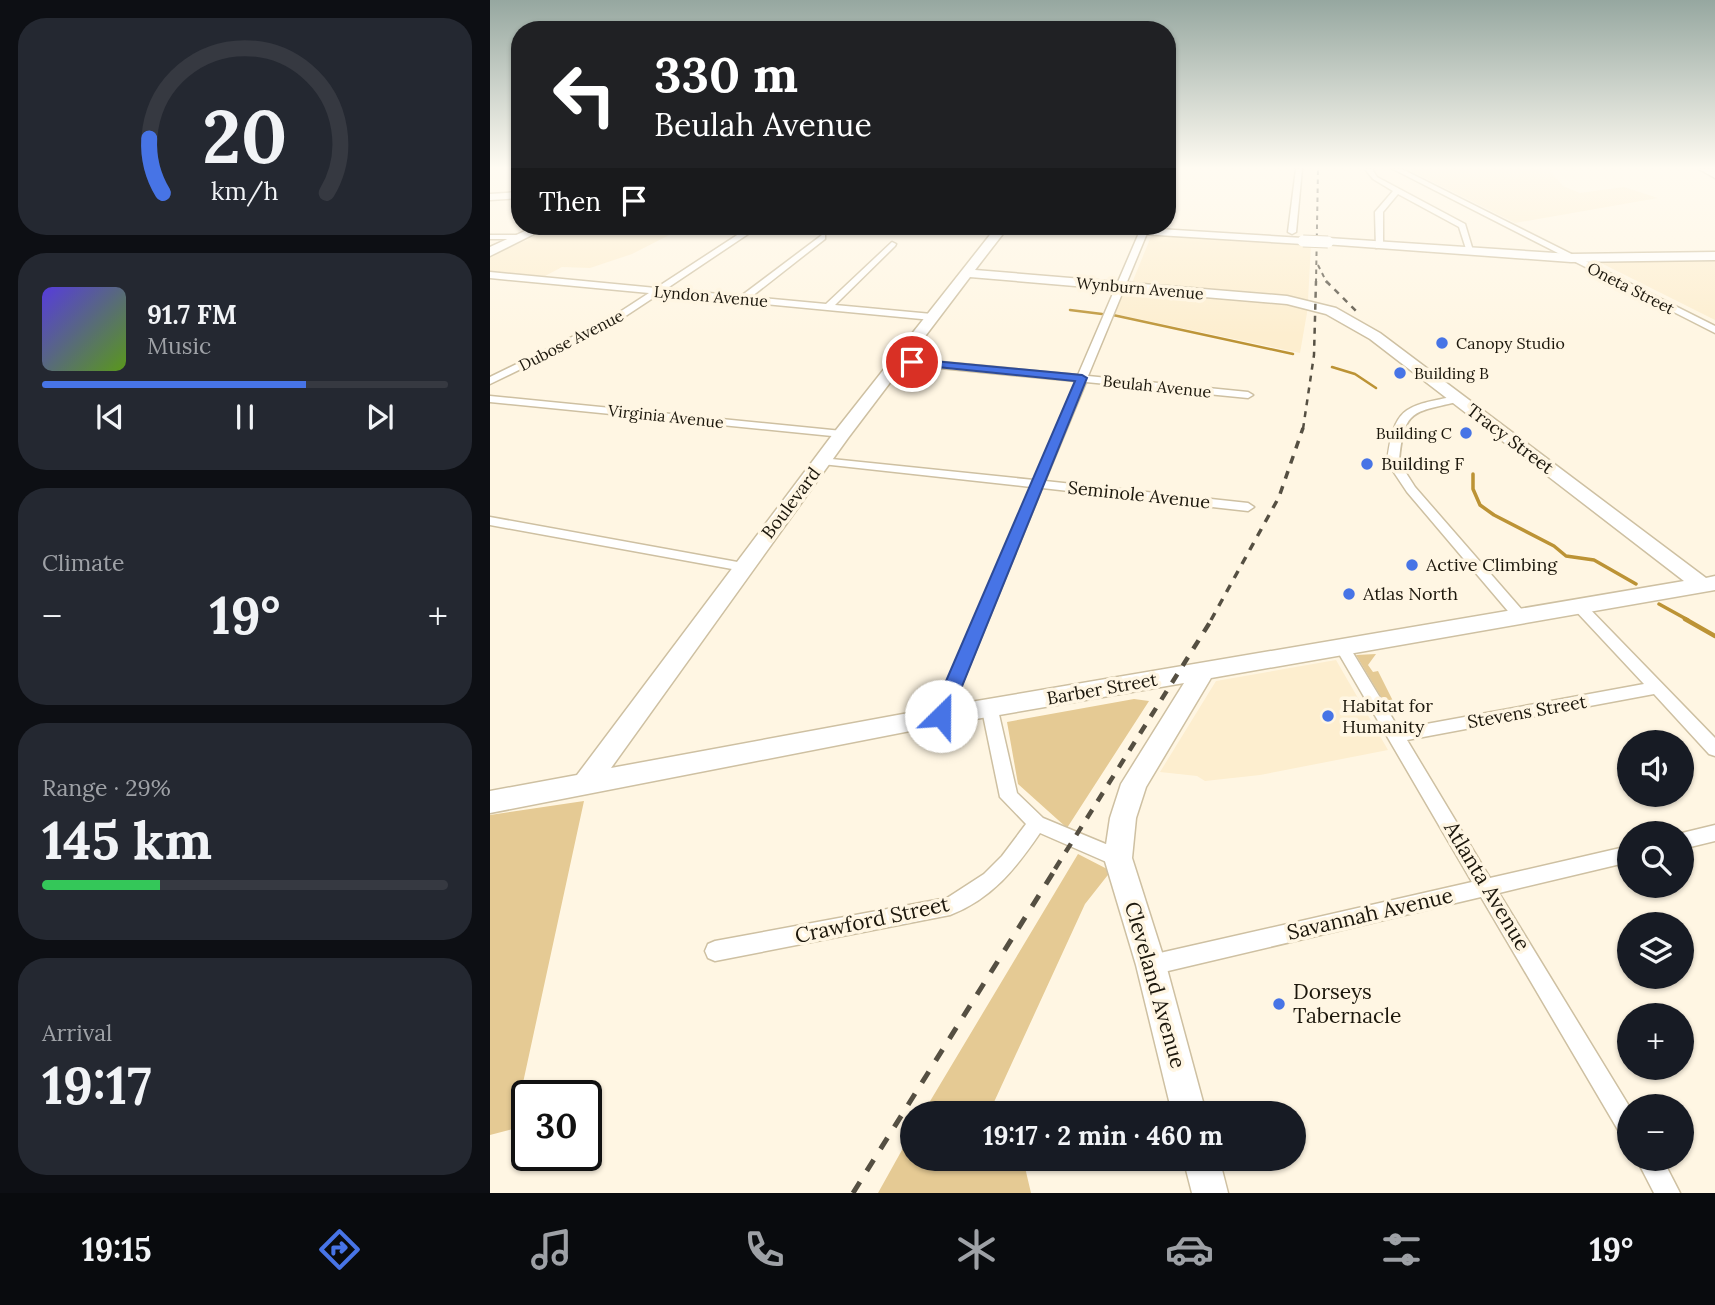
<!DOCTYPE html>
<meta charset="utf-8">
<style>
:root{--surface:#171b24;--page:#242831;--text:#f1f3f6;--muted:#9ea1a6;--line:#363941;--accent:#4774e6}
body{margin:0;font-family:Lora,serif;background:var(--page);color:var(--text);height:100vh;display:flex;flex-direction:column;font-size:26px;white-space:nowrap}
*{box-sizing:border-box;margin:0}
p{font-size:23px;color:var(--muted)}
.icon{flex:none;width:38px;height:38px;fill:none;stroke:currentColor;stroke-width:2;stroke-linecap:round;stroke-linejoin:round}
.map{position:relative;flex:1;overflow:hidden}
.panel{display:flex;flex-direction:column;gap:18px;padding:18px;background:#0d0f14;width:490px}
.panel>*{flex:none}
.guide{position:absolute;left:21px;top:21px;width:665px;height:214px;border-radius:28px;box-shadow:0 2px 5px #0004;background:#202124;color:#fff;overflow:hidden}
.fabs{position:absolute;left:1127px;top:730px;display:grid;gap:14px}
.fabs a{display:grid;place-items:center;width:77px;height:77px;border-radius:50%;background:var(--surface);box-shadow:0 2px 5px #0004;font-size:35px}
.speed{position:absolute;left:21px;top:1080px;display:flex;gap:14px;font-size:35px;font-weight:700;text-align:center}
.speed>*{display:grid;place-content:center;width:91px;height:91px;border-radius:50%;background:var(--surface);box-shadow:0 2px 5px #0004;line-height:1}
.speed .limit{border:4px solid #111;border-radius:10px;background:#fff;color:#111}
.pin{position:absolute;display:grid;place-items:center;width:60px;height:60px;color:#fff;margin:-30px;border:4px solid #fff;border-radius:50%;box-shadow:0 2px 7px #0007}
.me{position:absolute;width:77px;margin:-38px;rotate:23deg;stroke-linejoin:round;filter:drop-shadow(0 0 5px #0008)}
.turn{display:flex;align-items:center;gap:24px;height:147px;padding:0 28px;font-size:32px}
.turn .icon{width:91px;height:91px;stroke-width:2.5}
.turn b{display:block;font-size:49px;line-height:60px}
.then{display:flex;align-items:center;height:66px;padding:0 28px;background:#0003;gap:14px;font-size:26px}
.big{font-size:52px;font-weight:800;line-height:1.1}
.panel .card{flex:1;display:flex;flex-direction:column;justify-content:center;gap:10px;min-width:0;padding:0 24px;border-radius:28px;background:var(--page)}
.panel .dial{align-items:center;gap:0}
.dial svg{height:182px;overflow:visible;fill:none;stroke:var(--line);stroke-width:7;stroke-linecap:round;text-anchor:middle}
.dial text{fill:var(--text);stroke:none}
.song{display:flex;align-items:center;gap:21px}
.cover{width:84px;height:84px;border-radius:10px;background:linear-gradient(135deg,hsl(250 70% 55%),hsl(90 70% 35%))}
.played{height:7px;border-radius:4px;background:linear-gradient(90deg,var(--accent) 65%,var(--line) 65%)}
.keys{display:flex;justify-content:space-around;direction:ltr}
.heat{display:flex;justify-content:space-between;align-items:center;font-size:38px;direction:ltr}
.charge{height:10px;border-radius:5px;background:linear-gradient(90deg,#34c759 29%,var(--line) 0)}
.trip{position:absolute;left:410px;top:1101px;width:406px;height:70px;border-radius:35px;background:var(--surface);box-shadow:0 2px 5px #0004;font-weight:800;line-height:70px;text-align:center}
.tabs{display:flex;height:112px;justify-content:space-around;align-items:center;background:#090b0e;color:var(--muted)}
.tabs .icon{width:49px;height:49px}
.tabs .current{color:var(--accent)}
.tabs b{font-size:32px;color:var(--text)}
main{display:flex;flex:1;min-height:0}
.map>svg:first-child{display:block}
.built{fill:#fdeecf}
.green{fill:#e5ca94}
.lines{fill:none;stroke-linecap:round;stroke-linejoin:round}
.stream-far2{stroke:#bc9335;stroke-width:2.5}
.stream-far1{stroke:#bc9335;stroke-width:3.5}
.stream{stroke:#bc9335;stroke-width:4.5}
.street-casing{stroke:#cec0a2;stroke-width:3}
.secondary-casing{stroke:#cec0a2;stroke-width:3}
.highway-casing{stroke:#cec0a2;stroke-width:3}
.street{fill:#fff;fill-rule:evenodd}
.secondary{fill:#fff;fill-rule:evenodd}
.highway{fill:#fff;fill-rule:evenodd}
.rail-far4{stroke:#554f42;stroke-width:2;stroke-dasharray:4.5 4.5;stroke-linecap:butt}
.rail-far3{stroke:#554f42;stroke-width:2.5;stroke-dasharray:6 6;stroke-linecap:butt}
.rail-far2{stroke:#554f42;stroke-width:3.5;stroke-dasharray:8 8;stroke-linecap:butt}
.rail-far1{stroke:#554f42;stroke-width:4.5;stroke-dasharray:10 10;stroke-linecap:butt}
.rail{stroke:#554f42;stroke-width:5;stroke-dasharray:13 13;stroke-linecap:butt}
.secondary-bridge-casing{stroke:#cec0a2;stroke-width:13;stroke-linecap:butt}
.secondary-bridge{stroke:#fff;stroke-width:11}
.route{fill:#4774e6;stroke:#2e4b96;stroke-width:2}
.poi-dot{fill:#4774e6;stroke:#fff6e3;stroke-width:2.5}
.labels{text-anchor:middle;stroke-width:7;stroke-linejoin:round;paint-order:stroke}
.far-street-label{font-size:16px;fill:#1c170c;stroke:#fff6e3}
.far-poi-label{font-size:16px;fill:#1c170c;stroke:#fff6e3;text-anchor:start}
.street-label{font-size:18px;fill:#1c170c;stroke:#fff6e3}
.poi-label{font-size:18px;fill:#1c170c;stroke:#fff6e3;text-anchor:start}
.near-street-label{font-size:21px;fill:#1c170c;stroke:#fff6e3}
.near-poi-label{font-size:21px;fill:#1c170c;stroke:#fff6e3;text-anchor:start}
</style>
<main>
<section class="panel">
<div class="card dial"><svg viewBox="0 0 100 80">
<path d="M14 69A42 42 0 1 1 86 69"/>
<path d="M14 69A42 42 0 0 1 8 45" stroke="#4774e6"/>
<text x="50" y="56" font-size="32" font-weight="700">20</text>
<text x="50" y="72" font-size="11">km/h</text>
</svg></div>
<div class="card">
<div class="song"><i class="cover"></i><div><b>91.7 FM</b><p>Music</p></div></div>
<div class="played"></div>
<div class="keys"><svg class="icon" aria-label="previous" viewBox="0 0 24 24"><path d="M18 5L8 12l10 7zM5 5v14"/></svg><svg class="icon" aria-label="pause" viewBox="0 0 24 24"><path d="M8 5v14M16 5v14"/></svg><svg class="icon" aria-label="next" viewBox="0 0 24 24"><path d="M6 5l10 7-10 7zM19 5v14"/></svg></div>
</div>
<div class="card"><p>Climate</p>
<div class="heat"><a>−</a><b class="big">19°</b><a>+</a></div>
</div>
<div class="card"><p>Range · 29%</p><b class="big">145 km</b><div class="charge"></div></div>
<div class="card"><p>Arrival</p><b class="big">19:17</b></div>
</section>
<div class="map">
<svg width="1225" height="1193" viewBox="0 0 1225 1193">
<rect width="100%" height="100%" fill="#fff6e3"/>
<path class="built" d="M917 169H1058L1073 186 1090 193 1134 187 1168 198 1025 223Z
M66 226H258L245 234 191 229 142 254 100 268 72 267 55 276 0 271V257Z
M662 234 821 245 818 300 642 283Z
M1225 257V320L1111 263 1116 262Z
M635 288 818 307 810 353 625 314Z
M846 660 898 750 770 775 715 781 707 776 670 772 726 681Z"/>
<path class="green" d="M886 654 878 665 883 672 888 671 903 701 894 702 866 655Z
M644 699 659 701 577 828 528 784 517 722Z
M94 801 23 1129 0 1135V815Z
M588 854 621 871 595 904 499 1113H433Z
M422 1132V1158L533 1159 541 1193H388Z"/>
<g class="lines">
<path class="stream-far2" d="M580 310 612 314
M623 315 803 354
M842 367 865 374 886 388"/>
<path class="stream-far1" d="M983 474V489L990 505 1004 515 1064 546 1076 556 1104 560 1146 584
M1169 604 1198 620"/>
<path class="stream" d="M1195 619 1225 636"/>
<g class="street-casing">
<path id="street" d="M677 169H683L677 179Z
M806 169H812L806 232 802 234 798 232Z
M875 169H882L887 177 975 224 984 254 977 252 969 227 908 194 893 212V246L886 248 885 212 903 191 883 179Z
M903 169H912L1225 326V333Z
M261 226H270L176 289 251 296 332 235H335V239L261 297 336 304 402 242 406 244 405 246 345 305 442 314 447 317 442 320 169 294 125 323 0 384V377L119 319 159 293 0 278V272L166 288Z
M652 226H660L598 376 758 392 763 395 758 398 596 382 555 481 758 503 764 507 758 511 552 488 459 716 457 720 451 722 445 720 443 716 541 487 332 464 326 461 332 458 544 480 586 381 408 364 403 361 408 358 588 375Z
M0 235H30L34 237 30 239H0Z
M0 396 352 431 358 434 352 437 0 402Z
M967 396 972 399 971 401C922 413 914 408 909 462L925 487 1033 611 1035 614 1033 617H1023L917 492 897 462C904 406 915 406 967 396Z
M0 517 253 563 260 567 253 571 0 525Z
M1088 600 1093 602 1225 738V756L1219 754 1164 694 917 740 1000 878 1139 846V862L1009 893 1139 1106V1139L1131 1135 991 897 661 975 654 972 651 965 654 958 661 955 982 882 845 647 847 643H857L909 729 1154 684 1083 608 1081 605Z
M500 704 506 706 508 710 527 793 553 818 635 852 637 858 635 864 628 866 621 864 550 833C526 868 502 899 460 915L225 961 218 958 215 951 218 944 225 941 457 898 494 874 512 856 536 824 510 797 492 710 494 706Z
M1225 825V841L1192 849V833Z
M1146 1158H1172L1190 1193H1164Z"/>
</g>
<g class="secondary-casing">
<path id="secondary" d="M30 192V198L0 200V194Z
M46 226H60L0 256V247Z
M507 226H519L485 270 797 296 846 308 890 333 1216 578 1225 576V590L721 678 656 787 646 818 642 858 676 965 716 1113H682L646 965 614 858 620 818 631 784 694 683 451 725 0 813V791L87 775 346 430ZM480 277 797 304 836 314 880 339 1194 581 451 707 121 768 358 438Z
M563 226H620L813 238 819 241 813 244 569 229Z
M838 238 1081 254 1225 252V260L1081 262 834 244 832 242Z
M693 1158H729L738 1193H702Z"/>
</g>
<g class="highway-casing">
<path id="highway" d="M1209 169H1225V178Z"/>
</g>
<use href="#street" class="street"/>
<use href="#secondary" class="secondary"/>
<use href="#highway" class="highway"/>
<path class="rail-far4" d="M828 265 837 283
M826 283 828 169"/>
<path class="rail-far3" d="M836 281 869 314
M813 429 824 355 826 281"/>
<path class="rail-far2" d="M721 620 789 497 813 428"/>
<path class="rail-far1" d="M565 869 722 619"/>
<path class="rail" d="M363 1193 566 868"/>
<g class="secondary-bridge-casing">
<path id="secondary-bridge" d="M813 241 838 242"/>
</g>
<use href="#secondary-bridge" class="secondary-bridge"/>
</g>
<linearGradient id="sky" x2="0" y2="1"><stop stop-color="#96a7a0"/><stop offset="0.5" stop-color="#fffbf2"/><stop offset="1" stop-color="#fffbf2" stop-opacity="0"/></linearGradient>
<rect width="1225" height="336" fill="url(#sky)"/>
<path class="route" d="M422 359 592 375 597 378 460 716 451 723 441 716 585 381 418 364V360Z"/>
<g class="poi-dot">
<circle cx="952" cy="343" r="7"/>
<circle cx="910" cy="373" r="7"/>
<circle cx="976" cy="433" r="7"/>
<circle cx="877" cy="464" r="7"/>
<circle cx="922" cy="565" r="7"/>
<circle cx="859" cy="594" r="7"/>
<circle cx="838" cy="716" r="7"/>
<circle cx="789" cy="1004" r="7"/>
</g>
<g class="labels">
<g class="far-street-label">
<text transform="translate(650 288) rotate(5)" y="6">Wynburn Avenue</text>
<text transform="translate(1141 288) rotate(27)" y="6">Oneta Street</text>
<text transform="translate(221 296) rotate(5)" y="6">Lyndon Avenue</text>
<text transform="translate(81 340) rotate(-27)" y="6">Dubose Avenue</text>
<text transform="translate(667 386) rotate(6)" y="6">Beulah Avenue</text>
<text transform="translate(176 416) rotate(6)" y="6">Virginia Avenue</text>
</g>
<g class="far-poi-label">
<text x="966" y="349">Canopy Studio</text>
<text x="924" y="379">Building B</text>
<text x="962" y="439" text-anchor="end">Building C</text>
</g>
<g class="street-label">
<text transform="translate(1020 439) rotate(37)" y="6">Tracy Street</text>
<text transform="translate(649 495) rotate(6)" y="6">Seminole Avenue</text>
<text transform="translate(301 503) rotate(-53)" y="6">Boulevard</text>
<text transform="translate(612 689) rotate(-10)" y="6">Barber Street</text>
<text transform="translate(1037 712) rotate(-10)" y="6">Stevens Street</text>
</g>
<g class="poi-label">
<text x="891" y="470">Building F</text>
<text x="936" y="571">Active Climbing</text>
<text x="873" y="600">Atlas North</text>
<text x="852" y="712">Habitat for<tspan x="852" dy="21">Humanity</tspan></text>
</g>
<g class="near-street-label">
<text transform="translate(997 886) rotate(59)" y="7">Atlanta Avenue</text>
<text transform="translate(880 914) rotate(-13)" y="7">Savannah Avenue</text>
<text transform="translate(382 920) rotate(-12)" y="7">Crawford Street</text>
<text transform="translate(665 985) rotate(74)" y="7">Cleveland Avenue</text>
</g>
<g class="near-poi-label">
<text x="803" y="999">Dorseys<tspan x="803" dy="24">Tabernacle</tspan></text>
</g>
</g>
</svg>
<div class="fabs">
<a><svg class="icon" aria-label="sound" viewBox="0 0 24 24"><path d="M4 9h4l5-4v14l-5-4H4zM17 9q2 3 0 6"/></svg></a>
<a><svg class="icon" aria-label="search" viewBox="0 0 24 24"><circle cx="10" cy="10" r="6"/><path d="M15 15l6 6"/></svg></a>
<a><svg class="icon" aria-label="layers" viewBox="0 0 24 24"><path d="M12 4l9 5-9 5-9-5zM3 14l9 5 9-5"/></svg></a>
<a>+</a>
<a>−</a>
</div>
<div class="speed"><div class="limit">30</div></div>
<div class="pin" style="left:422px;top:362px;background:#d93025"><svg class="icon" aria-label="arrive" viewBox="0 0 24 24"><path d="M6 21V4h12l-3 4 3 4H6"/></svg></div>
<svg class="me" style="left:451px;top:716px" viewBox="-20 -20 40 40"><circle r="19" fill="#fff"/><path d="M0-13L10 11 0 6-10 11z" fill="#4774e6"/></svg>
<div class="trip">19:17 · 2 min · 460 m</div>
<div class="guide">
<div class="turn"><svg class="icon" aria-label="left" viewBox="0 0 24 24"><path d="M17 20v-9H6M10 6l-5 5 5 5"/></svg><div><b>330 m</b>Beulah Avenue</div></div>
<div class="then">Then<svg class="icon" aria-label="arrive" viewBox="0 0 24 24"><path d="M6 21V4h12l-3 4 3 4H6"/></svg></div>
</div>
</div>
</main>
<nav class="tabs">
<b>19:15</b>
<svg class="icon current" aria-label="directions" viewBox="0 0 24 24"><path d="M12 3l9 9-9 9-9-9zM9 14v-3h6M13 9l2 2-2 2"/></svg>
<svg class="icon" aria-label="music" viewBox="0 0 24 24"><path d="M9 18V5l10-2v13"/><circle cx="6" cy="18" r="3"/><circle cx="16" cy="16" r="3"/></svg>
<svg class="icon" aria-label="phone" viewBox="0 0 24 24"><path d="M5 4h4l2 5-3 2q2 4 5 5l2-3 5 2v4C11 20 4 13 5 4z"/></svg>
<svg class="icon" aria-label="climate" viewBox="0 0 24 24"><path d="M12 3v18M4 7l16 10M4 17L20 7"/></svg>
<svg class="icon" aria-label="car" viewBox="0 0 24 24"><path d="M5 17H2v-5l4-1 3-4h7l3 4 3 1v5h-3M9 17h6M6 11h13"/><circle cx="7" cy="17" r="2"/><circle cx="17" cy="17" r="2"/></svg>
<svg class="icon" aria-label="filters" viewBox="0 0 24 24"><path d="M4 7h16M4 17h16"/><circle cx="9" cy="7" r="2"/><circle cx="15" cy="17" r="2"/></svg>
<b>19°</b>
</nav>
